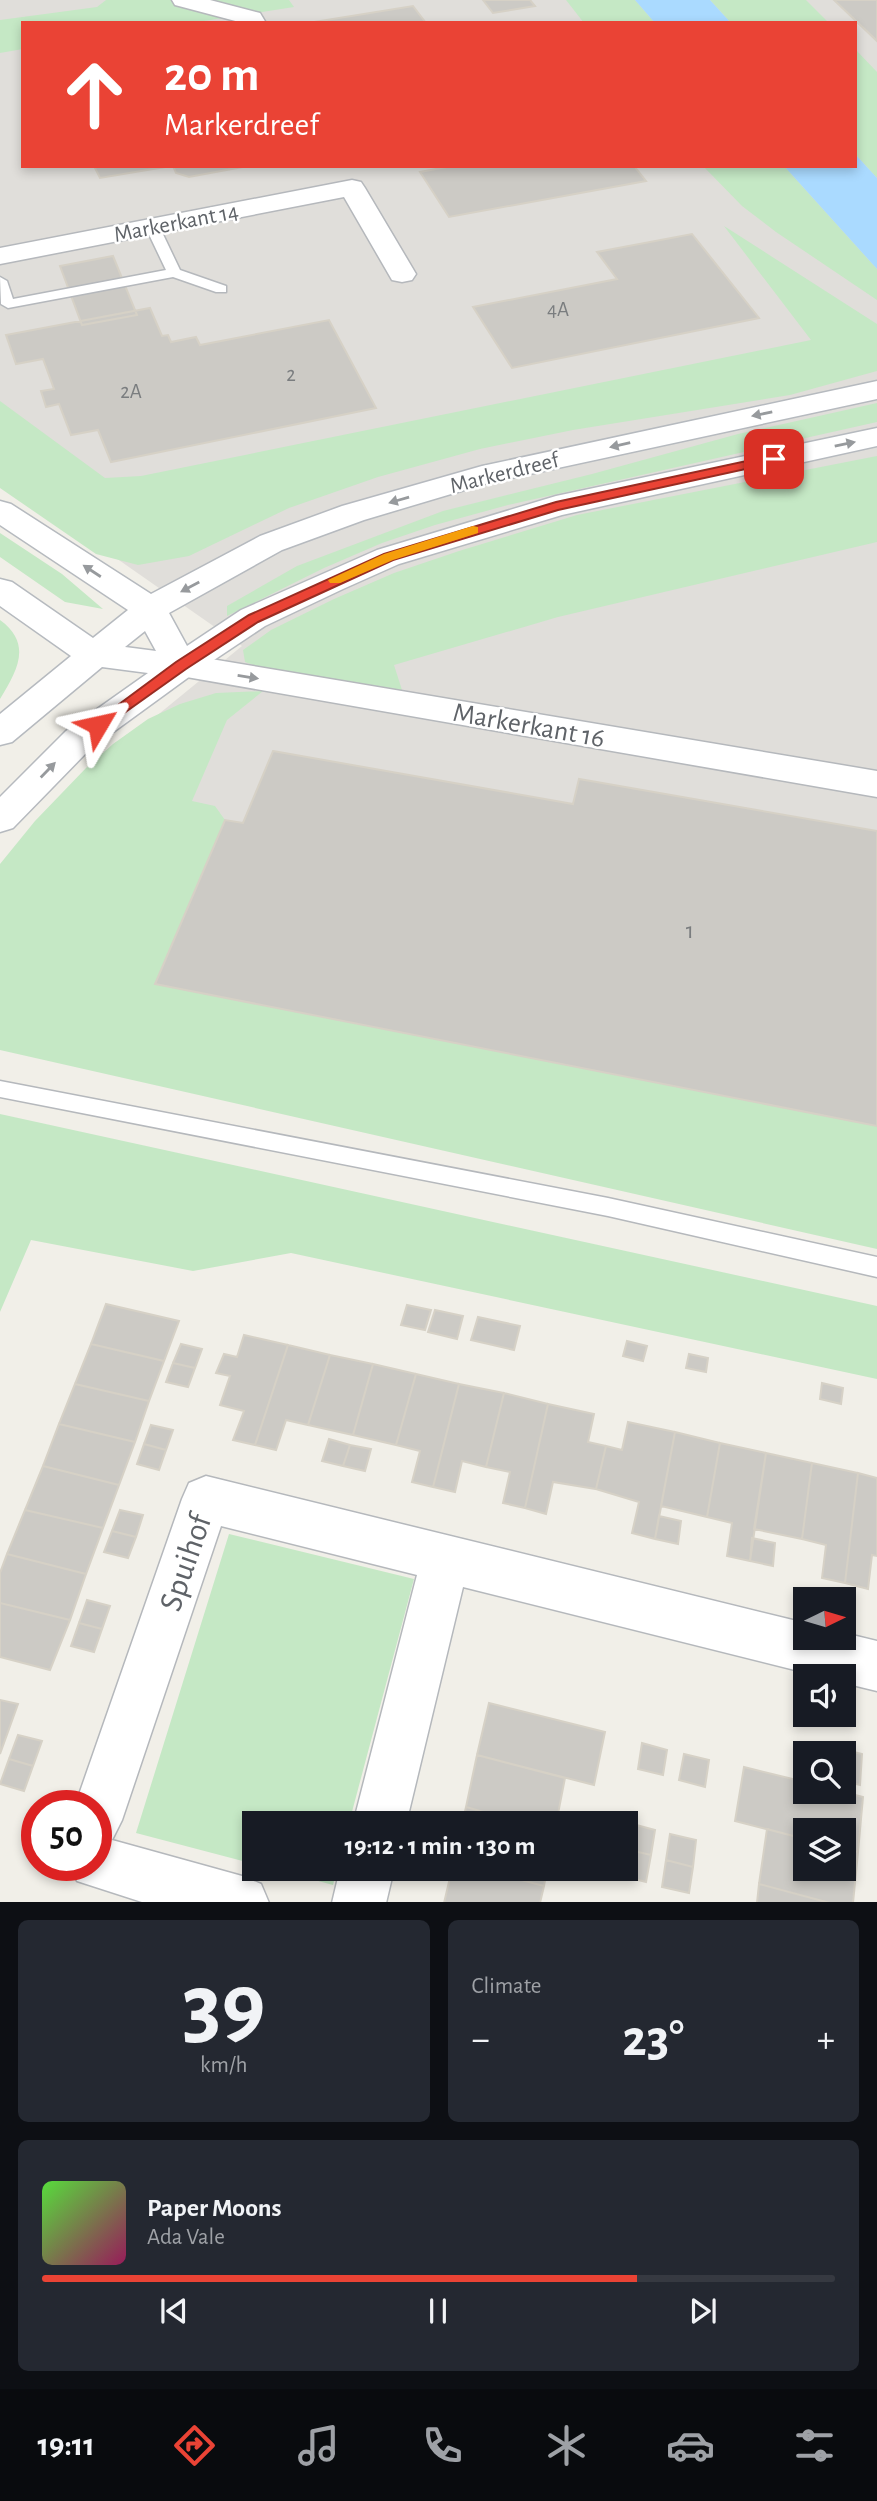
<!DOCTYPE html>
<meta charset="utf-8">
<style>
:root{--surface:#171b24;--page:#242831;--text:#f1f3f6;--muted:#9ea1a6;--line:#363941;--accent:#ea4335}
body{margin:0;font-family:"Alegreya Sans",sans-serif;background:var(--page);color:var(--text);height:100vh;display:flex;flex-direction:column;font-size:26px;white-space:nowrap}
*{box-sizing:border-box;margin:0}
p{font-size:23px;color:var(--muted)}
.icon{flex:none;width:38px;height:38px;fill:none;stroke:currentColor;stroke-width:2;stroke-linecap:round;stroke-linejoin:round}
.map{position:relative;height:1902px;overflow:hidden}
.panel{display:flex;flex-direction:column;gap:18px;padding:18px;background:#0d0f14;flex:1}
.panel>*{flex:none}
.top-card{position:absolute;left:21px;top:21px;width:836px;height:147px;border-radius:0px;box-shadow:0 4px 10px #0003;background:#ea4335;color:#fff;overflow:hidden}
.needle{width:46px;rotate:85deg}
.tools{position:absolute;left:793px;top:1587px;display:grid;gap:14px}
.tools a{display:grid;place-items:center;width:63px;height:63px;border-radius:0px;background:var(--surface);box-shadow:0 4px 10px #0003;font-size:35px}
.speed{position:absolute;left:21px;top:1790px;display:flex;gap:14px;font-size:35px;font-weight:700;text-align:center}
.speed>*{display:grid;place-content:center;width:91px;height:91px;border-radius:50%;background:var(--surface);box-shadow:0 4px 10px #0003;line-height:1}
.speed .limit{border:10px solid #d22;background:#fff;color:#111}
.pin{position:absolute;display:grid;place-items:center;width:60px;height:60px;color:#fff;margin:-30px;border-radius:14px;box-shadow:0 4px 10px #0006}
.me{position:absolute;width:77px;margin:-38px;rotate:54deg;stroke-linejoin:round;filter:drop-shadow(0 0 5px #0008)}
.turn{display:flex;align-items:center;gap:24px;height:147px;padding:0 28px;font-size:32px}
.turn .icon{width:91px;height:91px;stroke-width:2.5}
.turn b{display:block;font-size:49px;line-height:60px}
.big{font-size:52px;font-weight:700;line-height:1.1}
.panel .tile{flex:1;display:flex;flex-direction:column;justify-content:center;gap:10px;min-width:0;padding:0 24px;border-radius:10px;background:var(--page)}
.panel .dial{align-items:center;gap:0}
.dial b{font-size:91px;line-height:1}
.song{display:flex;align-items:center;gap:21px}
.cover{width:84px;height:84px;border-radius:10px;background:linear-gradient(135deg,hsl(110 70% 55%),hsl(330 70% 35%))}
.played{height:7px;border-radius:4px;background:linear-gradient(90deg,var(--accent) 75%,var(--line) 75%)}
.keys{display:flex;justify-content:space-around;direction:ltr}
.heat{display:flex;justify-content:space-between;align-items:center;font-size:38px;direction:ltr}
.panel .tiles{flex:1;display:grid;gap:18px;grid-template-columns:1fr 1fr}
.tile:last-child{grid-column:span 2}
.trip{position:absolute;left:242px;top:1811px;width:396px;height:70px;border-radius:0px;background:var(--surface);box-shadow:0 4px 10px #0003;font-weight:700;line-height:70px;text-align:center}
.tabs{display:flex;height:112px;justify-content:space-around;align-items:center;background:#090b0e;color:var(--muted)}
.tabs .icon{width:49px;height:49px}
.tabs .selected{color:var(--accent)}
.tabs b{font-size:32px;color:var(--text)}
.map>svg:first-child{display:block}
.industrial{fill:#e0deda;fill-rule:evenodd}
.green{fill:#c5e8c5}
.water{fill:#aadaff}
.building{fill:#cccac5;stroke:#d6d1c6;stroke-width:2}
.lines{fill:none;stroke-linecap:round;stroke-linejoin:round}
.lane-casing{stroke:#b5b8bc;stroke-width:3}
.street-casing{stroke:#b5b8bc;stroke-width:3}
.secondary-casing{stroke:#b6babf;stroke-width:3}
.lane{fill:#fff;fill-rule:evenodd}
.street{fill:#fff;fill-rule:evenodd}
.secondary{fill:#fff;fill-rule:evenodd}
.oneway{fill:#979a9d}
.route{fill:#ea4335;stroke:#982c22;stroke-width:2}
.slow{fill:#f59e0b}
.labels{text-anchor:middle;stroke-width:5;stroke-linejoin:round;paint-order:stroke}
.far-number-label{font-size:21px;fill:#7a7d7f}
.far-street-label{font-size:23px;fill:#5f6368;stroke:#fff}
.number-label{font-size:24px;fill:#7a7d7f}
.street-label{font-size:28px;fill:#5f6368;stroke:#fff}
.near-street-label{font-size:33px;fill:#5f6368;stroke:#fff}
</style>
<div class="map">
<svg width="877" height="1903" viewBox="0 0 877 1903">
<rect width="100%" height="100%" fill="#f1efe8"/>
<path class="industrial" d="M0 0H877V1224L0 1035 116 749 242 646 0 477ZM23 23H856V166H23Z"/>
<path class="green" d="M106 0H289L294 7 191 23H23V49L0 53V20L97 7Z
M566 0H635L655 23H584Z
M710 0H806L829 23H731Z
M856 50 877 72V178L856 155Z
M703 166H784L877 269V300L776 232 742 206Z
M724 226 877 324V371L790 395 573 430 480 449 378 477 289 508 189 556 138 565 96 554 0 488V401L105 478 141 476 811 340Z
M877 403V422L508 505 435 525 382 543 324 568 227 616V606L297 566 443 511 592 474 738 434Z
M877 456V542L558 617 394 665 402 690 256 666 245 662 243 650 271 630 334 599 394 573 459 551 577 515Z
M0 533 62 574 103 609 65 602 0 557Z
M0 620C33 644 17 671 0 699Z
M263 691 227 720 192 801 215 806 225 820 155 984 877 1126V1249L0 1050V864L35 821 86 768 113 744 148 719 180 704 216 693Z
M0 1114 877 1306V1379L291 1253 193 1271 31 1240 0 1312Z
M229 1534 414 1579 349 1823 254 1824V1864L136 1833Z
M274 1869H337L333 1885Z"/>
<path class="water" d="M635 0H710L731 23H655Z
M856 155 877 178V269L784 166H856Z"/>
<path class="building" d="M483 0H530L535 6 493 13Z
M834 0H877V41Z
M413 6 426 23H308Z
M94 166H171L100 178Z
M173 166H248L189 177 176 173Z
M452 166H634L646 181 449 217 420 172Z
M692 234 759 318 512 368 473 307 617 279 597 252Z
M113 256 137 315 82 325 60 266Z
M150 308 162 336 168 335 171 342 196 337 200 345 329 320 376 408 111 462 98 430 71 435 59 404 46 407 41 391 54 389 43 359 16 364 6 335Z
M273 751 573 804 579 779 877 831V1126L155 984 225 820 243 823Z
M106 1304 179 1321 164 1361 91 1344Z
M407 1305 431 1310 425 1330 401 1325Z
M435 1310 463 1316 457 1339 428 1332Z
M478 1317 520 1326 514 1350 471 1340Z
M244 1335 288 1345 255 1445 233 1440 244 1411 220 1405 230 1376 216 1373 224 1354 237 1357Z
M627 1341 647 1346 643 1361 623 1356Z
M91 1344 164 1361 149 1401 75 1384Z
M181 1344 202 1349 195 1368 173 1363Z
M288 1345 330 1355 308 1425 286 1420 276 1450 255 1445Z
M689 1354 708 1358 706 1372 686 1368Z
M330 1355 373 1364 353 1435 308 1425Z
M173 1363 195 1368 188 1387 166 1382Z
M373 1364 416 1374 396 1445 353 1435Z
M416 1374 459 1384 433 1487 412 1482 420 1451 396 1445Z
M822 1383 843 1388 841 1404 820 1399Z
M75 1384 149 1401 135 1442 59 1424Z
M459 1384 504 1393 486 1467 462 1461 455 1492 433 1487Z
M504 1393 548 1404 525 1508 503 1503 510 1472 486 1467Z
M548 1404 594 1414 588 1442 606 1446 596 1489 553 1482 546 1514 525 1508Z
M628 1422 675 1432 655 1539 632 1533 639 1502 596 1489 606 1446 622 1450Z
M59 1424 135 1442 119 1485 43 1466Z
M151 1425 173 1430 166 1450 144 1444Z
M675 1432 720 1443 707 1517 661 1506Z
M329 1439 350 1445 343 1466 322 1461Z
M720 1443 766 1453 750 1561 727 1556 732 1523 707 1517Z
M144 1444 166 1450 159 1470 137 1464Z
M350 1445 371 1449 365 1471 343 1466Z
M766 1453 812 1463 802 1539 754 1529Z
M812 1463 858 1473 845 1583 822 1578 826 1545 802 1539Z
M43 1466 119 1485 103 1528 25 1510Z
M858 1473 877 1478V1556L872 1555 868 1589 845 1583Z
M25 1510 103 1528 86 1574 7 1554Z
M120 1510 143 1515 136 1537 112 1531Z
M659 1516 681 1521 678 1544 655 1539Z
M112 1531 136 1537 128 1558 104 1552Z
M752 1538 775 1543 773 1566 750 1561Z
M7 1554 86 1574 70 1620 0 1603V1573Z
M87 1600 110 1606 102 1629 79 1623Z
M0 1603 70 1620 50 1670 0 1657Z
M79 1623 102 1629 94 1652 71 1646Z
M0 1700 18 1704 0 1754Z
M489 1703 605 1732 594 1785 477 1755Z
M18 1735 42 1741 33 1766 9 1759Z
M642 1743 667 1750 663 1775 638 1769Z
M834 1747 862 1754 860 1785 844 1781V1754H833Z
M684 1754 709 1760 705 1787 679 1780Z
M477 1755 565 1778 556 1824H526L466 1807Z
M9 1759 33 1766 24 1791 0 1784Z
M744 1767 805 1782V1792H844L863 1797 858 1852 844 1849V1830H805V1839L735 1821Z
M466 1807 526 1824H462Z
M629 1823 655 1830 651 1855 625 1849Z
M767 1829 805 1839V1869H844V1849L858 1852 853 1903H830L759 1884Z
M670 1834 696 1840 693 1867 666 1860Z
M625 1849 651 1855 646 1882 619 1875 620 1869H625Z
M666 1860 693 1867 689 1893 662 1887Z
M452 1869H480L544 1886 540 1903H444Z
M480 1869H547L544 1886Z
M759 1884 830 1903H757Z"/>
<g class="lines">
<g class="lane-casing">
<path id="lane" d="M152 222 159 226 180 270 226 286V292H216L173 277 8 308 1 304 0 277 7 281 13 299 166 270 145 226Z
M0 1081 608 1198 877 1257V1277L608 1216 0 1097Z"/>
</g>
<g class="street-casing">
<path id="street" d="M172 0H210L260 13 266 23H243L175 5Z
M352 180 361 182 365 188 416 274 412 280 402 282 392 280 344 197 0 264V248Z
M181 654 877 771V797L169 674 164 666 169 658Z
M206 1476 805 1623V1638H844V1633L877 1641V1691L844 1683V1676H819L463 1587 406 1824H353L417 1575 221 1526 122 1820 112 1840 242 1876 261 1884 269 1903H145L77 1881 71 1866H96V1806H75L182 1499 189 1483Z
M340 1869H394L386 1903H332Z"/>
</g>
<g class="secondary-casing">
<path id="secondary" d="M877 381V399L488 483 364 520 282 550 169 613 187 646 241 610 377 550 556 496 877 428V446L562 515 399 564 343 589 265 626 193 674 90 749 13 828 0 832V797L66 731 148 673 102 667 12 742 0 745V714L71 656 0 606V579L12 582 93 638 128 610 0 525V501L11 504 151 594 260 536 342 506 482 466ZM145 631 156 651 125 647Z"/>
</g>
<use href="#lane" class="lane"/>
<use href="#street" class="street"/>
<use href="#secondary" class="secondary"/>
</g>
<defs><path id="oneway-solid" d="M-6-.8H1V-3.2L6.5 0L1 3.2V.8H-6Z" transform="scale(1.75)"/></defs>
<g class="oneway">
<use href="#oneway-solid" transform="translate(762 414) rotate(168)"/>
<use href="#oneway-solid" transform="translate(845 444) rotate(-12)"/>
<use href="#oneway-solid" transform="translate(620 445) rotate(167)"/>
<use href="#oneway-solid" transform="translate(399 500) rotate(164)"/>
<use href="#oneway-solid" transform="translate(92 571) rotate(-147)"/>
<use href="#oneway-solid" transform="translate(190 587) rotate(152)"/>
<use href="#oneway-solid" transform="translate(248 677) rotate(9)"/>
<use href="#oneway-solid" transform="translate(48 770) rotate(-46)"/>
</g>
<path class="route" d="M774 455 778 456V462L558 510 393 560 258 622 186 669 103 728H93L91 725 176 662 249 615 384 554 556 502Z"/>
<path class="slow" d="M473 526 478 527V533L393 560 340 583H330L328 580 384 554Z"/>
<g class="labels">
<g class="far-number-label">
<text x="558" y="316">4A</text>
<text x="291" y="381">2</text>
<text x="131" y="398">2A</text>
</g>
<g class="far-street-label">
<text transform="translate(176 222) rotate(-11)" y="8">Markerkant 14</text>
<text transform="translate(504 472) rotate(-14)" y="8">Markerdreef</text>
</g>
<g class="number-label">
<text x="690" y="938">1</text>
</g>
<g class="street-label">
<text transform="translate(529 724) rotate(10)" y="10">Markerkant 16</text>
</g>
<g class="near-street-label">
<text transform="translate(184 1562) rotate(-71)" y="12">Spuihof</text>
</g>
</g>
</svg>
<div class="tools">
<a><svg class="needle" viewBox="-14 -14 28 28"><path d="M0-13l5 13h-10z" fill="#e53935"/><path d="M0 13l5-13h-10z" fill="#9ea1a6"/></svg></a>
<a><svg class="icon" aria-label="sound" viewBox="0 0 24 24"><path d="M4 9h4l5-4v14l-5-4H4zM17 9q2 3 0 6"/></svg></a>
<a><svg class="icon" aria-label="search" viewBox="0 0 24 24"><circle cx="10" cy="10" r="6"/><path d="M15 15l6 6"/></svg></a>
<a><svg class="icon" aria-label="layers" viewBox="0 0 24 24"><path d="M12 4l9 5-9 5-9-5zM3 14l9 5 9-5"/></svg></a>
</div>
<div class="speed"><div class="limit">50</div></div>
<div class="pin" style="left:774px;top:459px;background:#d93025"><svg class="icon" aria-label="arrive" viewBox="0 0 24 24"><path d="M6 21V4h12l-3 4 3 4H6"/></svg></div>
<svg class="me" style="left:98px;top:725px" viewBox="-20 -20 40 40"><path d="M0-17L14 15 0 8-14 15z" fill="#ea4335" stroke="#fff" stroke-width="4"/></svg>
<div class="trip">19:12 · 1 min · 130 m</div>
<div class="top-card">
<div class="turn"><svg class="icon" aria-label="ahead" viewBox="0 0 24 24"><path d="M12 20V5M6 11l6-6 6 6"/></svg><div><b>20 m</b>Markerdreef</div></div>
</div>
</div>
<section class="panel">
<div class="tiles">
<div class="tile dial"><b>39</b><p>km/h</p></div>
<div class="tile"><p>Climate</p>
<div class="heat"><a>−</a><b class="big">23°</b><a>+</a></div>
</div>
<div class="tile">
<div class="song"><i class="cover"></i><div><b>Paper Moons</b><p>Ada Vale</p></div></div>
<div class="played"></div>
<div class="keys"><svg class="icon" aria-label="previous" viewBox="0 0 24 24"><path d="M18 5L8 12l10 7zM5 5v14"/></svg><svg class="icon" aria-label="pause" viewBox="0 0 24 24"><path d="M8 5v14M16 5v14"/></svg><svg class="icon" aria-label="next" viewBox="0 0 24 24"><path d="M6 5l10 7-10 7zM19 5v14"/></svg></div>
</div>
</div>
</section>
<nav class="tabs">
<b>19:11</b>
<svg class="icon selected" aria-label="directions" viewBox="0 0 24 24"><path d="M12 3l9 9-9 9-9-9zM9 14v-3h6M13 9l2 2-2 2"/></svg>
<svg class="icon" aria-label="music" viewBox="0 0 24 24"><path d="M9 18V5l10-2v13"/><circle cx="6" cy="18" r="3"/><circle cx="16" cy="16" r="3"/></svg>
<svg class="icon" aria-label="phone" viewBox="0 0 24 24"><path d="M5 4h4l2 5-3 2q2 4 5 5l2-3 5 2v4C11 20 4 13 5 4z"/></svg>
<svg class="icon" aria-label="climate" viewBox="0 0 24 24"><path d="M12 3v18M4 7l16 10M4 17L20 7"/></svg>
<svg class="icon" aria-label="car" viewBox="0 0 24 24"><path d="M5 17H2v-5l4-1 3-4h7l3 4 3 1v5h-3M9 17h6M6 11h13"/><circle cx="7" cy="17" r="2"/><circle cx="17" cy="17" r="2"/></svg>
<svg class="icon" aria-label="filters" viewBox="0 0 24 24"><path d="M4 7h16M4 17h16"/><circle cx="9" cy="7" r="2"/><circle cx="15" cy="17" r="2"/></svg>
</nav>
